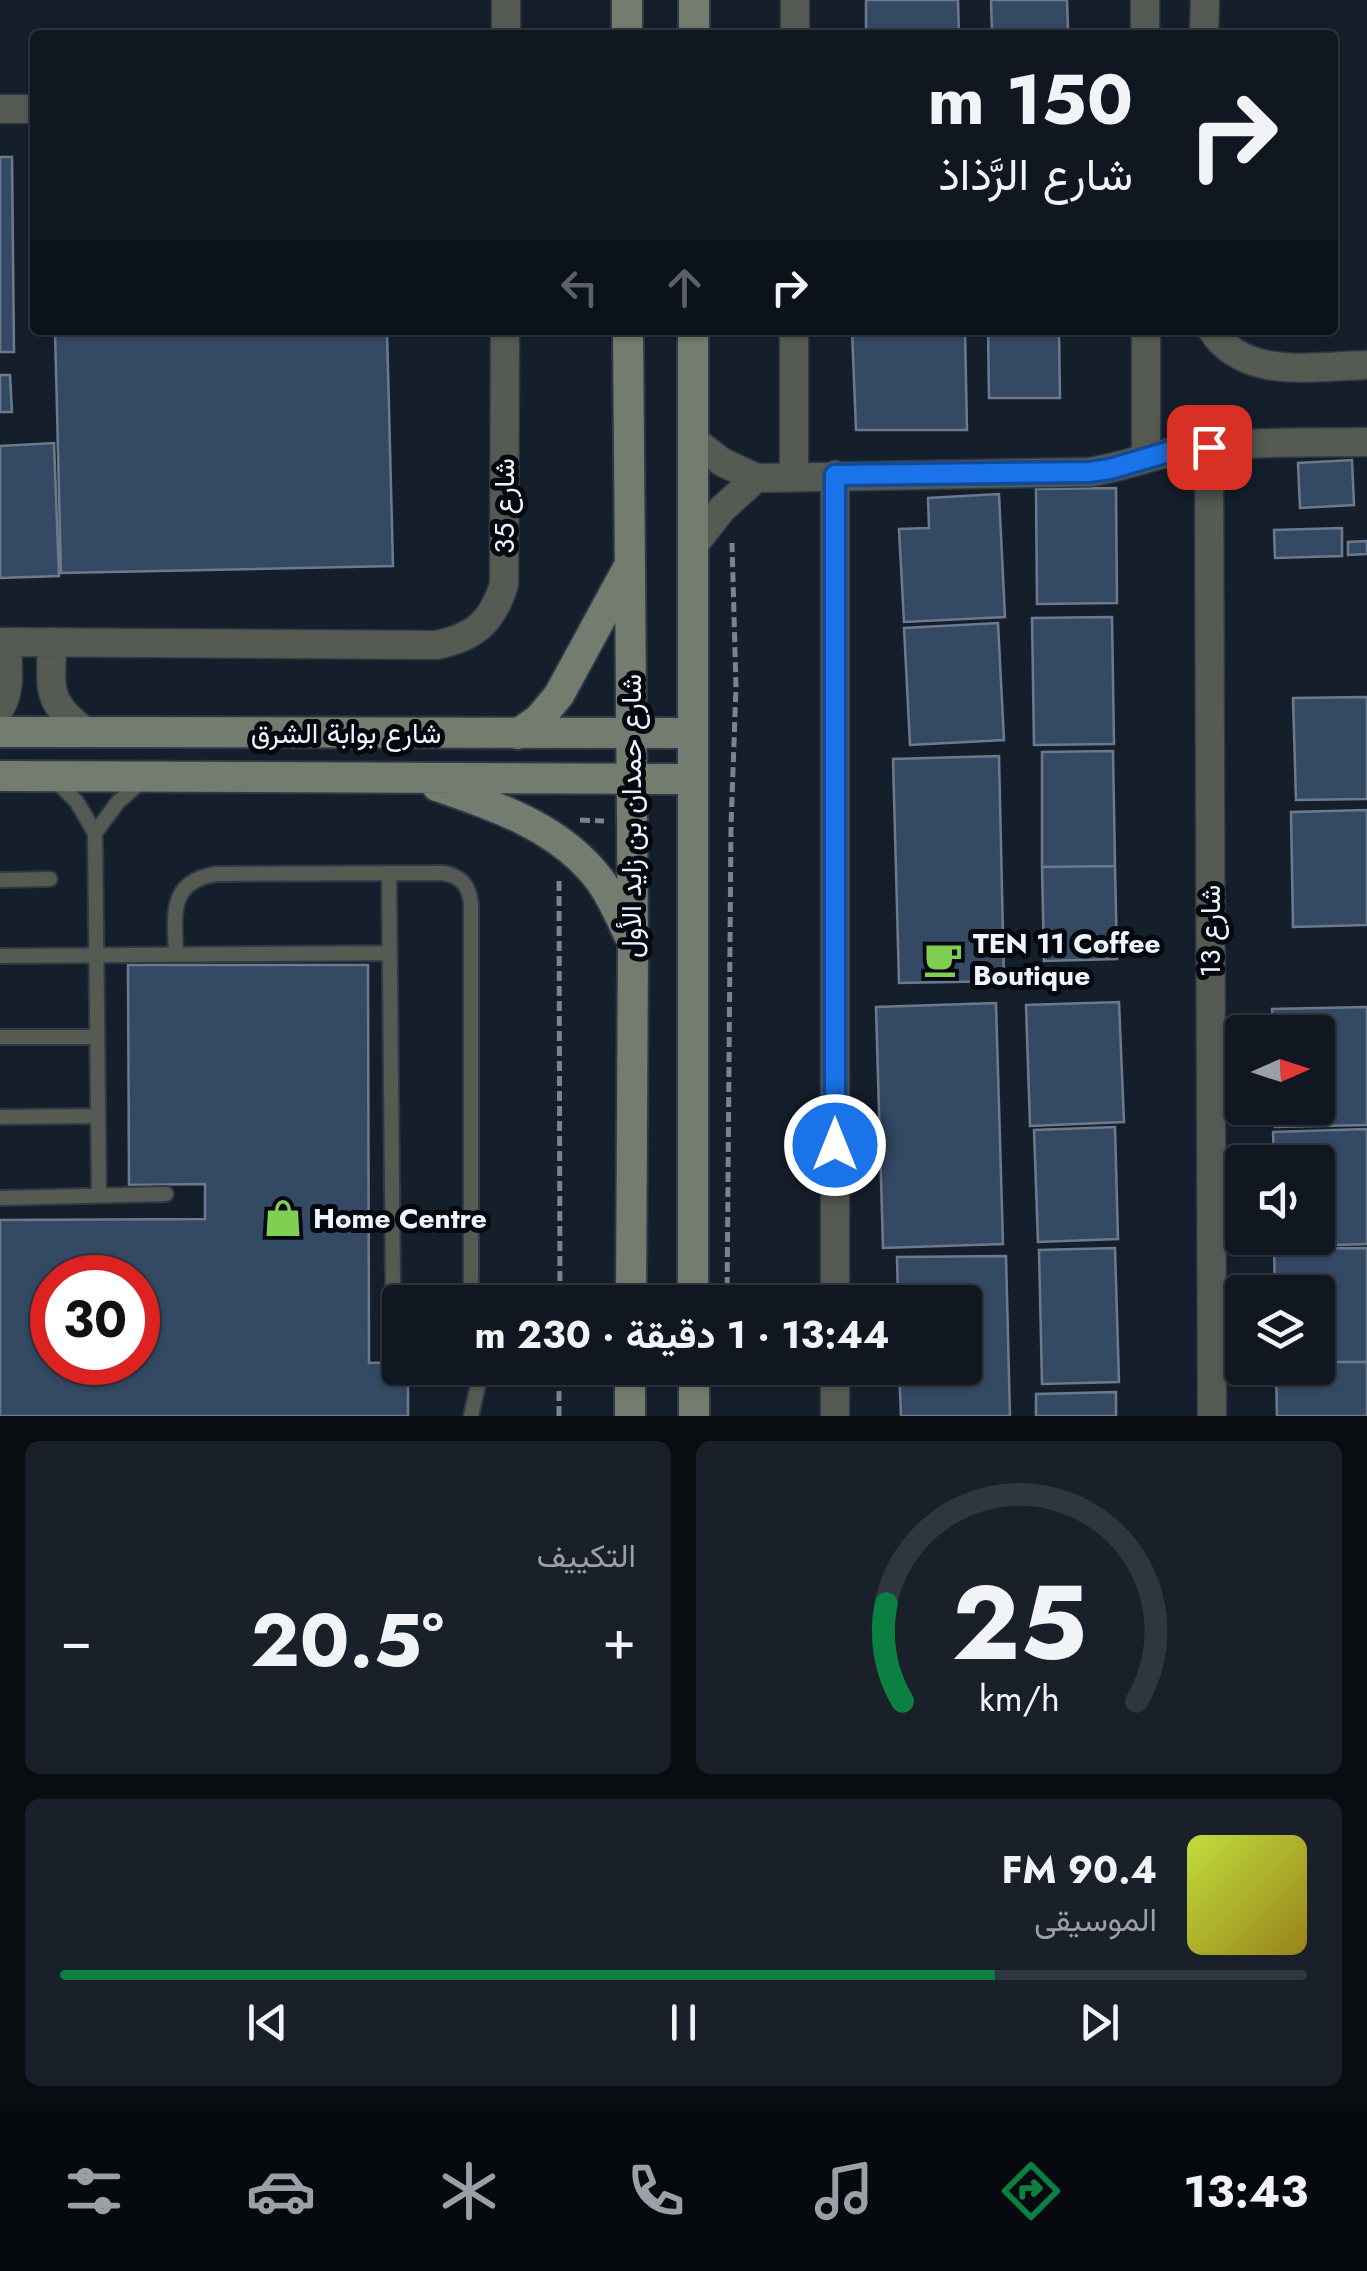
<!DOCTYPE html>
<html lang="ar">
<meta charset="utf-8">
<style>
:root{--surface:#101721;--page:#19202a;--text:#f1f3f6;--muted:#9c9fa5;--line:#30363f;--accent:#0b8043}
body{margin:0;font-family:Jost,Vazirmatn,sans-serif;background:var(--page);color:var(--text);direction:rtl;height:100vh;display:flex;flex-direction:column;font-size:38px;white-space:nowrap}
*{box-sizing:border-box;margin:0}
p{font-size:32px;color:var(--muted)}
.icon{flex:none;width:55px;height:55px;fill:none;stroke:currentColor;stroke-width:2;stroke-linecap:round;stroke-linejoin:round}
.map{position:relative;height:1416px;overflow:hidden;direction:ltr}
.sheet{display:flex;flex-direction:column;gap:25px;padding:25px;background:#090d12;flex:1}
.sheet>*{flex:none}
.banner{position:absolute;left:30px;top:30px;width:1308px;height:305px;border-radius:10px;box-shadow:0 2px 8px #0004,0 0 0 2px var(--line);direction:rtl;background:#101721;color:var(--text);overflow:hidden}
.needle{width:65px;rotate:87deg}
.tools{position:absolute;left:1225px;top:1015px;display:grid;gap:20px}
.tools a{display:grid;place-items:center;width:110px;height:110px;border-radius:10px;background:var(--surface);box-shadow:0 2px 8px #0004,0 0 0 2px var(--line);font-size:50px}
.speed{position:absolute;left:30px;top:1255px;display:flex;gap:20px;font-size:50px;font-weight:700;text-align:center}
.speed>*{display:grid;place-content:center;width:130px;height:130px;border-radius:50%;background:var(--surface);box-shadow:0 2px 8px #0004,0 0 0 2px var(--line);line-height:1}
.speed .limit{border:15px solid #d22;background:#fff;color:#111}
.pin{position:absolute;display:grid;place-items:center;width:85px;height:85px;color:#fff;margin:-42px;border-radius:20px;box-shadow:0 5px 15px #0006}
.me{position:absolute;width:110px;margin:-55px;rotate:0deg;stroke-linejoin:round;filter:drop-shadow(0 0 8px #0008)}
.turn{display:flex;align-items:center;gap:35px;height:210px;padding:0 40px;font-size:45px}
.turn .icon{width:130px;height:130px;stroke-width:2.5}
.turn b{display:block;font-size:70px;line-height:85px}
.lanes{display:flex;align-items:center;height:95px;padding:0 40px;background:#0003;justify-content:center;gap:50px;direction:ltr}
.lanes .off{opacity:.35}
.big{font-size:75px;font-weight:700;line-height:1.1}
.sheet .widget{flex:1;display:flex;flex-direction:column;justify-content:center;gap:15px;min-width:0;padding:0 35px;border-radius:15px;background:var(--page)}
.sheet .dial{align-items:center;gap:0}
.dial svg{height:260px;overflow:visible;fill:none;stroke:var(--line);stroke-width:7;stroke-linecap:round;text-anchor:middle}
.dial text{fill:var(--text);stroke:none}
.song{display:flex;align-items:center;gap:30px}
.cover{width:120px;height:120px;border-radius:15px;background:linear-gradient(135deg,hsl(70 70% 55%),hsl(50 70% 35%))}
.played{height:10px;border-radius:5px;background:linear-gradient(90deg,var(--accent) 75%,var(--line) 75%)}
.keys{display:flex;justify-content:space-around;direction:ltr}
.heat{display:flex;justify-content:space-between;align-items:center;font-size:55px;direction:ltr}
.sheet .tiles{flex:1;display:grid;gap:25px;grid-template-columns:1fr 1fr}
.widget:last-child{grid-column:span 2}
.trip{position:absolute;left:382px;top:1285px;width:600px;height:100px;border-radius:10px;background:var(--surface);box-shadow:0 2px 8px #0004,0 0 0 2px var(--line);font-weight:700;line-height:100px;text-align:center;direction:rtl}
.tab-bar{display:flex;height:160px;justify-content:space-around;align-items:center;background:#06090d;color:var(--muted)}
.tab-bar .icon{width:70px;height:70px}
.tab-bar .selected{color:var(--accent)}
.tab-bar b{font-size:45px;color:var(--text)}
.map>svg:first-child{display:block}
.building{fill:#344964;stroke:#6d7a8b;stroke-width:2.5;fill-rule:evenodd}
.lines{fill:none;stroke-linecap:round;stroke-linejoin:round}
.lane-casing{stroke:#2f3945;stroke-width:18}
.street-casing{stroke:#2f3945;stroke-width:31}
.secondary-casing{stroke:#2f3945;stroke-width:34}
.path{stroke:#7a838e;stroke-width:5;stroke-dasharray:10 5;stroke-linecap:butt}
.lane{stroke:#555a52;stroke-width:14}
.street{stroke:#555a52;stroke-width:28}
.secondary{stroke:#747c70;stroke-width:30}
.route-casing{stroke:#114b97;stroke-width:25}
.route{stroke:#1a73e8;stroke-width:18}
.labels{text-anchor:middle;stroke-width:10;stroke-linejoin:round;paint-order:stroke}
.street-label{font-size:28px;fill:#eef5ff;stroke:#05080e}
.poi-label{font-size:28px;font-weight:bold;fill:#eef5ff;stroke:#05080e;text-anchor:start}
</style>
<div class="map">
<svg width="1367" height="1416" viewBox="0 0 1367 1416">
<rect width="100%" height="100%" fill="#151f2c"/>
<path class="building" d="M866 0H958L959 35H866Z
M991 0H1067L1068 30 992 34Z
M0 157H12L14 352H0Z
M55 330H387L393 566 61 573Z
M852 330H965L967 430H856Z
M988 330H1059L1060 398H989Z
M0 375H10L12 412H0Z
M54 443 59 576 0 578V446Z
M1352 460 1354 505 1300 508 1298 463Z
M1116 488 1117 603 1037 604 1036 489Z
M999 494 1005 617 904 622 899 529 929 528 928 498Z
M1342 528V556L1275 558 1274 530Z
M1367 541V554L1348 555V542Z
M1112 617 1114 744 1034 745 1032 618Z
M998 623 1004 740 910 745 904 628Z
M1367 697V799L1296 800 1293 698Z
M1113 751 1115 866 1042 867V752Z
M999 756 1004 981 899 983 893 759Z
M1367 810V925L1293 927 1291 812Z
M1115 866 1117 959 1044 961 1042 867Z
M128 965H368L369 1363 400 1362V1368H408V1416H0V1220L205 1219V1184L129 1185ZM52 1278H138V1362H52Z
M1119 1002 1124 1122 1030 1126 1026 1005Z
M996 1003 1003 1244 883 1248 876 1007Z
M1367 1007V1125L1275 1127 1274 1108H1318V1032H1273L1272 1009Z
M1115 1127 1118 1239 1038 1242 1034 1130Z
M1367 1129V1244L1277 1247 1276 1238H1318V1162H1274L1273 1132Z
M1115 1248 1119 1382 1042 1384 1039 1250Z
M1367 1248V1362H1318V1292H1275L1274 1249Z
M1006 1256 1010 1416H901L899 1368H965V1302H898L897 1257Z
M1318 1362H1367V1416H1277L1276 1368H1318Z
M1116 1392V1416H1036V1394Z"/>
<g class="lines">
<g class="lane-casing">
<path id="lane" d="M55 780 77 802 95 833 99 1195
M95 833 118 802 141 782
M389 873 393 1290 400 1311
M0 880 50 879
M176 955C175 916 167 882 216 874L443 873C461 876 469 885 471 904V1302
M0 956 390 953
M0 1037H97
M0 1117 98 1116
M0 1198 166 1194
M471 1416 478 1385 487 1368"/>
</g>
<g class="street-casing">
<path id="street" d="M1145 0V35
M506 35V0
M795 35V0
M1204 35 1205 0
M0 109H35
M1146 330V458
M1212 330C1245 381 1315 366 1367 365
M692 439 722 462 756 478 1090 472C1123 467 1154 454 1188 449 1247 441 1308 443 1367 442
M1209 447 1212 1416
M835 475V1302
M794 476V330
M692 547 722 509 756 478
M0 642 437 645C475 637 492 622 504 585L505 330
M52 642C51 691 45 701 87 733
M0 708C12 690 7 663 7 642
M835 1368V1416"/>
</g>
<g class="secondary-casing">
<path id="secondary" d="M627 0V35
M694 35V0
M628 330 633 942 631 1302
M693 330V1302
M0 732 693 733
M518 734 539 719 559 695 628 568
M0 776 693 779
M437 786C497 807 559 827 599 879 612 896 620 917 629 935
M694 1368V1416
M630 1416V1368"/>
</g>
<path class="path" d="M580 820 604 821
M559 881 560 1302
M727 1302 731 826 736 687 732 543
M559 1416V1368"/>
<use href="#lane" class="lane"/>
<use href="#street" class="street"/>
<use href="#secondary" class="secondary"/>
</g>
<g class="lines">
<g class="route-casing">
<path id="route" d="M835 1145V475L1090 472 1110 469 1168 452 1209 447"/>
</g>
<use href="#route" class="route"/>
</g>
<defs>
<g id="cafe-bare" transform="scale(3)"><path d="M-5.5-4.5H6V0H3Q3 3.5 0 3.5H-2.5Q-5.5 3.5-5.5 0ZM3-3.2v2h1.7v-2ZM-6 4.5H4V6H-6Z" fill="#7fd052" stroke="#05080e" stroke-width="2.5" paint-order="stroke"/></g>
<g id="shop-bare" transform="scale(3)"><path d="M-5-2.5h2.3a2.7 3.5 0 0 1 5.4 0H5L5.5 6h-11ZM-1.5-2.5h3a1.5 2.3 0 0 0-3 0Z" fill="#7fd052" stroke="#05080e" stroke-width="2.5" paint-order="stroke"/></g>
</defs>
<g fill-rule="evenodd">
<use href="#cafe-bare" x="943" y="959"/>
<use href="#shop-bare" x="283" y="1218"/>
</g>
<g class="labels">
<g class="street-label">
<text transform="translate(504 506) rotate(-90)" y="10">شارع 35</text>
<text x="346" y="743">شارع بوابة الشرق</text>
<text transform="translate(631 816) rotate(-90)" y="10">شارع حمدان بن زايد الأول</text>
<text transform="translate(1210 931) rotate(-90)" y="10">شارع 13</text>
</g>
<g class="poi-label">
<text x="973" y="953">TEN 11 Coffee<tspan x="973" dy="32">Boutique</tspan></text>
<text x="313" y="1228">Home Centre</text>
</g>
</g>
</svg>
<div class="tools">
<a><svg class="needle" viewBox="-14 -14 28 28"><path d="M0-13l5 13h-10z" fill="#e53935"/><path d="M0 13l5-13h-10z" fill="#9c9fa5"/></svg></a>
<a><svg class="icon" aria-label="sound" viewBox="0 0 24 24"><path d="M4 9h4l5-4v14l-5-4H4zM17 9q2 3 0 6"/></svg></a>
<a><svg class="icon" aria-label="layers" viewBox="0 0 24 24"><path d="M12 4l9 5-9 5-9-5zM3 14l9 5 9-5"/></svg></a>
</div>
<div class="speed"><div class="limit">30</div></div>
<div class="pin" style="left:1209px;top:447px;background:#d93025"><svg class="icon" aria-label="arrive" viewBox="0 0 24 24"><path d="M6 21V4h12l-3 4 3 4H6"/></svg></div>
<svg class="me" style="left:835px;top:1145px" viewBox="-20 -20 40 40"><circle r="17" fill="#1a73e8" stroke="#fff" stroke-width="3"/><path d="M0-11L8 9 0 5-8 9z" fill="#fff"/></svg>
<div class="trip">13:44 · 1 دقيقة · 230 m</div>
<div class="banner">
<div class="turn"><svg class="icon" aria-label="right" viewBox="0 0 24 24"><path d="M7 20v-9h11M14 6l5 5-5 5"/></svg><div><b>150 m</b>شارع الرَّذاذ</div></div>
<div class="lanes"><svg class="icon off" aria-label="left" viewBox="0 0 24 24"><path d="M17 20v-9H6M10 6l-5 5 5 5"/></svg><svg class="icon off" aria-label="ahead" viewBox="0 0 24 24"><path d="M12 20V5M6 11l6-6 6 6"/></svg><svg class="icon" aria-label="right" viewBox="0 0 24 24"><path d="M7 20v-9h11M14 6l5 5-5 5"/></svg></div>
</div>
</div>
<section class="sheet">
<div class="tiles">
<div class="widget dial"><svg viewBox="0 0 100 80">
<path d="M14 69A42 42 0 1 1 86 69"/>
<path d="M14 69A42 42 0 0 1 9 39" stroke="#0b8043"/>
<text x="50" y="56" font-size="32" font-weight="700">25</text>
<text x="50" y="72" font-size="11">km/h</text>
</svg></div>
<div class="widget"><p>التكييف</p>
<div class="heat"><a>−</a><b class="big">20.5°</b><a>+</a></div>
</div>
<div class="widget">
<div class="song"><i class="cover"></i><div><b>90.4 FM</b><p>الموسيقى</p></div></div>
<div class="played"></div>
<div class="keys"><svg class="icon" aria-label="previous" viewBox="0 0 24 24"><path d="M18 5L8 12l10 7zM5 5v14"/></svg><svg class="icon" aria-label="pause" viewBox="0 0 24 24"><path d="M8 5v14M16 5v14"/></svg><svg class="icon" aria-label="next" viewBox="0 0 24 24"><path d="M6 5l10 7-10 7zM19 5v14"/></svg></div>
</div>
</div>
</section>
<nav class="tab-bar">
<b>13:43</b>
<svg class="icon selected" aria-label="directions" viewBox="0 0 24 24"><path d="M12 3l9 9-9 9-9-9zM9 14v-3h6M13 9l2 2-2 2"/></svg>
<svg class="icon" aria-label="music" viewBox="0 0 24 24"><path d="M9 18V5l10-2v13"/><circle cx="6" cy="18" r="3"/><circle cx="16" cy="16" r="3"/></svg>
<svg class="icon" aria-label="phone" viewBox="0 0 24 24"><path d="M5 4h4l2 5-3 2q2 4 5 5l2-3 5 2v4C11 20 4 13 5 4z"/></svg>
<svg class="icon" aria-label="climate" viewBox="0 0 24 24"><path d="M12 3v18M4 7l16 10M4 17L20 7"/></svg>
<svg class="icon" aria-label="car" viewBox="0 0 24 24"><path d="M5 17H2v-5l4-1 3-4h7l3 4 3 1v5h-3M9 17h6M6 11h13"/><circle cx="7" cy="17" r="2"/><circle cx="17" cy="17" r="2"/></svg>
<svg class="icon" aria-label="filters" viewBox="0 0 24 24"><path d="M4 7h16M4 17h16"/><circle cx="9" cy="7" r="2"/><circle cx="15" cy="17" r="2"/></svg>
</nav>
